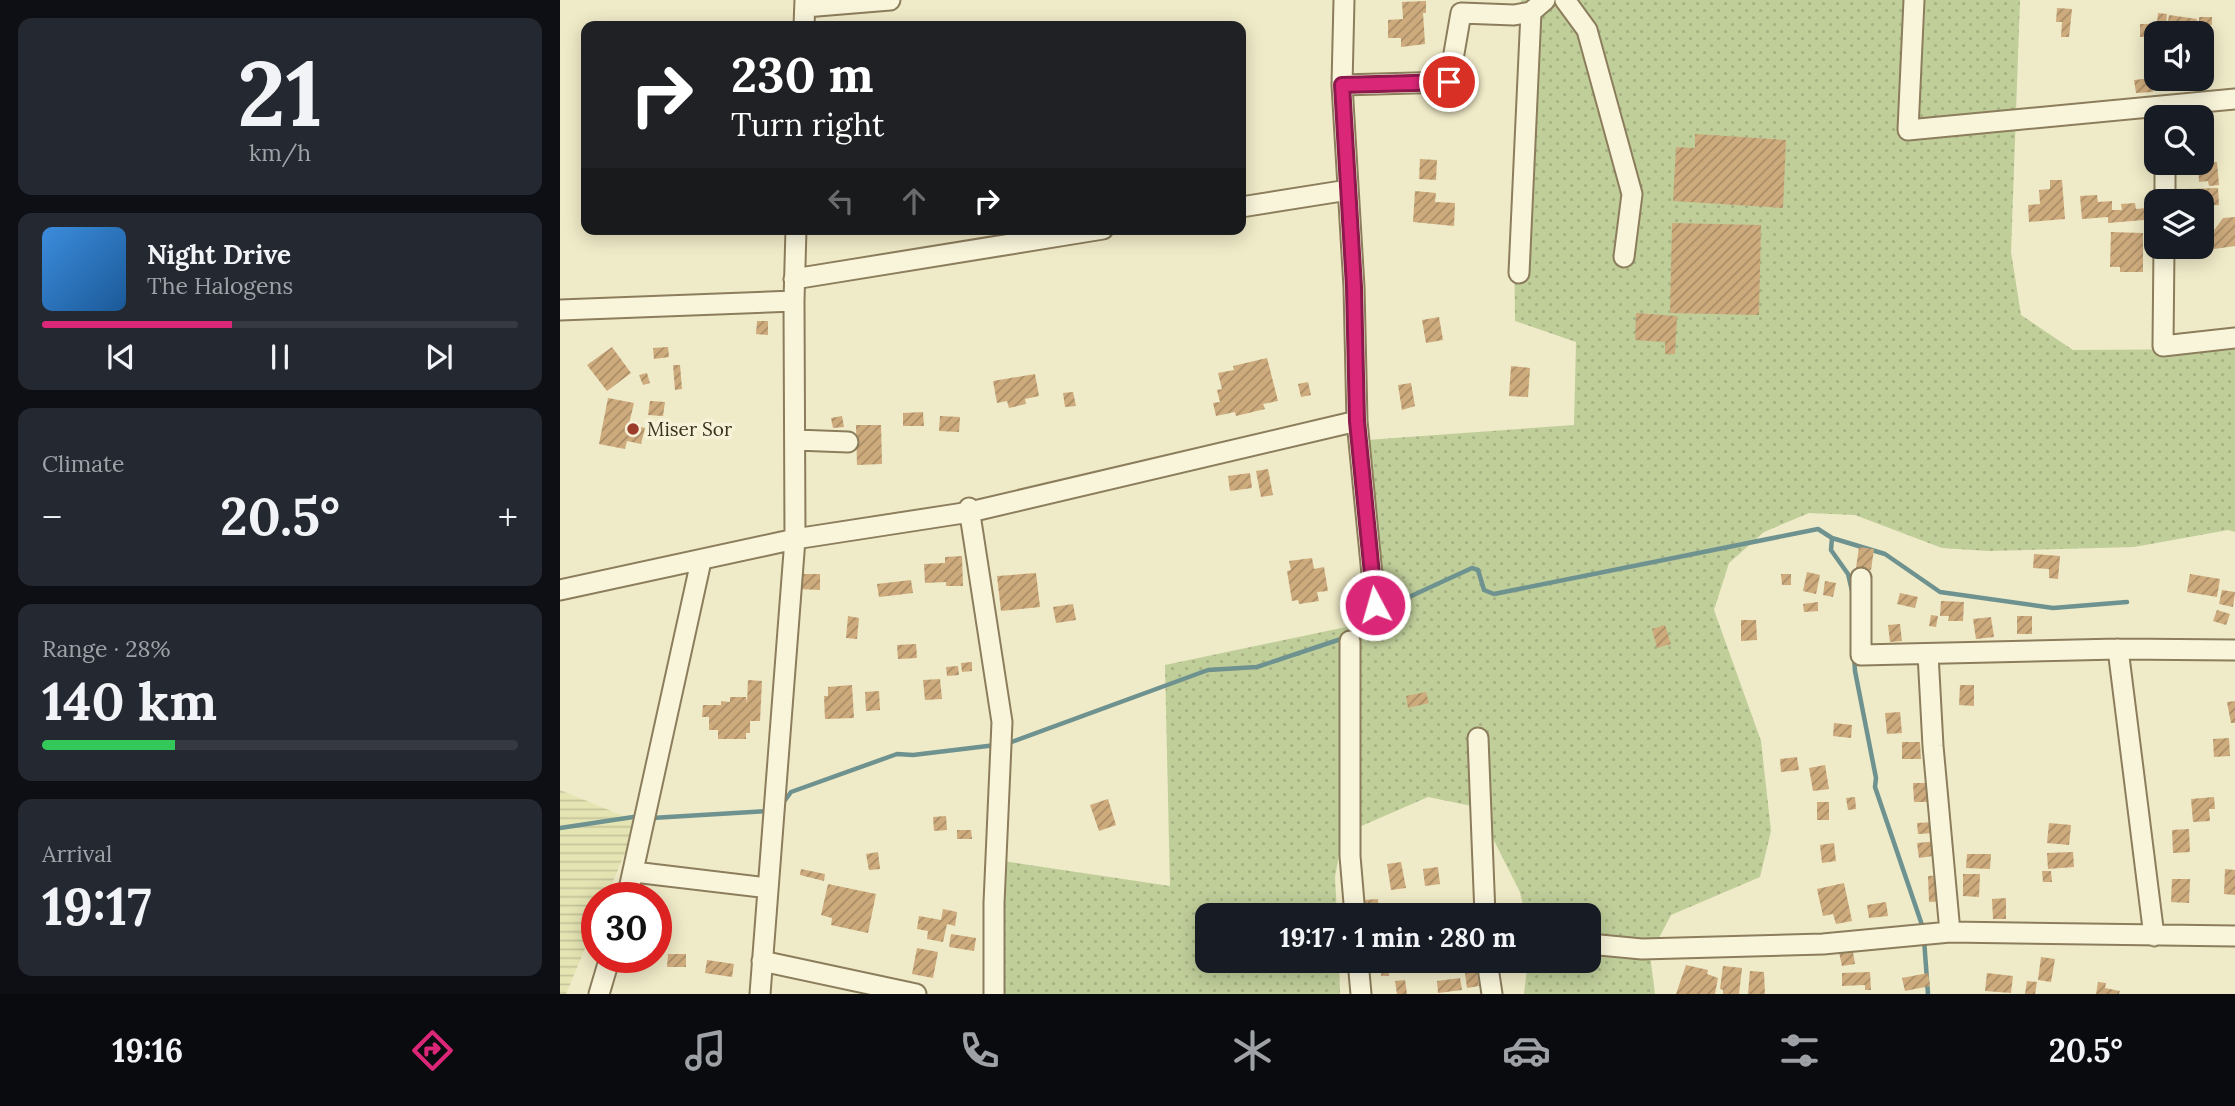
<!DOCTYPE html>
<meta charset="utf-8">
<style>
:root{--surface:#171b24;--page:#242831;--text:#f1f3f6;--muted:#9ea1a6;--line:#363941;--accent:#db2777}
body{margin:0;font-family:Lora,serif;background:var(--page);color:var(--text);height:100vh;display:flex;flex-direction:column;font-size:26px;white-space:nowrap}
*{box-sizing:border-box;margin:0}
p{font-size:23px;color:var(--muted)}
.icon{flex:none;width:38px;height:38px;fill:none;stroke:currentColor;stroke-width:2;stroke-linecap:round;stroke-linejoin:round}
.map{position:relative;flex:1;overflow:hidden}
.details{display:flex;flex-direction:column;gap:18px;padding:18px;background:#0d0f14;width:560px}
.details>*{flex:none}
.hud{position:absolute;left:21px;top:21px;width:665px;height:214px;border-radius:14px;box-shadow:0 4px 18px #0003;background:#202124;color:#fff;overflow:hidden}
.fabs{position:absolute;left:1584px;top:21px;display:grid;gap:14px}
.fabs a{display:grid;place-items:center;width:70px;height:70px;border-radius:14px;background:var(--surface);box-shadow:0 4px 18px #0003;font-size:35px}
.speed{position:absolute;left:21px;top:882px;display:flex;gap:14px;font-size:35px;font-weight:700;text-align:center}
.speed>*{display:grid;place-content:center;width:91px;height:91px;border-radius:50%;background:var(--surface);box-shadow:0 4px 18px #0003;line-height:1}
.speed .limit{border:10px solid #d22;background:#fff;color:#111}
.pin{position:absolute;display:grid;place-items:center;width:60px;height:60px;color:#fff;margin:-30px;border:4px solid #fff;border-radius:50%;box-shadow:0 2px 7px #0007}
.me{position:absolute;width:77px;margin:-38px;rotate:354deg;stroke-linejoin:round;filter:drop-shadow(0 0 5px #0008)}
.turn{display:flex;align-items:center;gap:24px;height:147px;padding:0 35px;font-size:32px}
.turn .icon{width:91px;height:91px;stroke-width:2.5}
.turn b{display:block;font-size:49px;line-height:60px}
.lanes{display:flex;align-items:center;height:66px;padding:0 35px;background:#0003;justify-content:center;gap:35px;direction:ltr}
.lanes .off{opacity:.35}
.big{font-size:52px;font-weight:700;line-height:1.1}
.details .card{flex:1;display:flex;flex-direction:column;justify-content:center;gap:10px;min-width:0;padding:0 24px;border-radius:14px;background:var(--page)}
.details .dial{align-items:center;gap:0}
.dial b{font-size:91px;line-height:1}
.song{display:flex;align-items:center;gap:21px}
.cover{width:84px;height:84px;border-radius:10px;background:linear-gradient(135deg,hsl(210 70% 55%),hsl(210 70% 35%))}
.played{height:7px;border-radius:4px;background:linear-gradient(90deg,var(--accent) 40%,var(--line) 40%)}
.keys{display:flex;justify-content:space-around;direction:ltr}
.heat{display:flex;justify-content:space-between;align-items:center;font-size:38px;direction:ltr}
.charge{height:10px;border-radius:5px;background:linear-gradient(90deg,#34c759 28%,var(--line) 0)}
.trip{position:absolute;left:635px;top:903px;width:406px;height:70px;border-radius:14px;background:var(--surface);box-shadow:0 4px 18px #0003;font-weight:700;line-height:70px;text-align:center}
.dock{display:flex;height:112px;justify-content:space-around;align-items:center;background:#090b0e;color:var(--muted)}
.dock .icon{width:49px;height:49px}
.dock .current{color:var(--accent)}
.dock b{font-size:32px;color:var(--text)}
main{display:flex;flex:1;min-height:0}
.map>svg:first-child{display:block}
.farmland{fill:url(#farmland-rules)}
.grass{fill:url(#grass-dots)}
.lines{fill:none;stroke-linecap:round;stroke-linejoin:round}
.stream{stroke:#6e928f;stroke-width:4.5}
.building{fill:url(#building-hatch)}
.minor-casing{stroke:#8c7d5c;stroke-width:23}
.minor{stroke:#f9f5db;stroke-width:19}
.route-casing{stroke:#8e194d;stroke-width:18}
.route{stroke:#db2777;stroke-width:12}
.poi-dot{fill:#9c3c2b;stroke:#f6f2d7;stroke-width:2.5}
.labels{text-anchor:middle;stroke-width:7;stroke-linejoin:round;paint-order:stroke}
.poi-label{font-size:19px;fill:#3c3220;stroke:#f6f2d7;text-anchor:start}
</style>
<main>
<section class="details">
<div class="card dial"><b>21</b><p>km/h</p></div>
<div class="card">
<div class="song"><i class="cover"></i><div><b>Night Drive</b><p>The Halogens</p></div></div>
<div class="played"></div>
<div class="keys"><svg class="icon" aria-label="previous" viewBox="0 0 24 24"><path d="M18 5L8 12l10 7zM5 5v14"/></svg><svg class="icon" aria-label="pause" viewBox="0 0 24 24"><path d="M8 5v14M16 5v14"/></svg><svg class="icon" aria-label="next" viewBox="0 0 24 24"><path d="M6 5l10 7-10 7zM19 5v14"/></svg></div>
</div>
<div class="card"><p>Climate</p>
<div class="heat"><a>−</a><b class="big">20.5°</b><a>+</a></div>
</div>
<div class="card"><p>Range · 28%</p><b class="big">140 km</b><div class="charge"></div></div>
<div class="card"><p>Arrival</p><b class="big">19:17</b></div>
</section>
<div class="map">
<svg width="1675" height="994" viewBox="0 0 1675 994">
<defs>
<pattern id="farmland-rules" width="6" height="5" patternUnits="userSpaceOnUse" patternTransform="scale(1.75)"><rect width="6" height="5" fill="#e5e5b4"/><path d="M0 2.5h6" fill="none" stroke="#c5c59a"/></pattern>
<pattern id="grass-dots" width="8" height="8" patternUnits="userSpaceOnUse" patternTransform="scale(1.75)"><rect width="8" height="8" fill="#c0ce9a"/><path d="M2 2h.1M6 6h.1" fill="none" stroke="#a6b184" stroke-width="1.8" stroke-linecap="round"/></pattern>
<pattern id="building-hatch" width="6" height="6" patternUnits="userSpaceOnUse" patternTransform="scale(1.75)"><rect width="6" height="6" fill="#ceab7d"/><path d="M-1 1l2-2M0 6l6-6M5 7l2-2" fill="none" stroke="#a88c66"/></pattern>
</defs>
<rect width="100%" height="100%" fill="#efeac7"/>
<path class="farmland" d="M0 790 78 822 46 898H37V920L6 994H0Z"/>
<path class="grass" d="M961 0H1460L1451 252 1461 315 1513 350 1675 349V532L1668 530 1574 547 1429 551 1382 548 1295 515 1249 513 1204 532 1169 563 1154 610 1201 741 1211 831 1200 877 1111 915 1090 955 1095 994H964L968 961H1029V915H965L960 892 917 807 868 797 783 834 775 877 777 915H648V961H779L780 994H441L443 861 610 886 605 665 829 618 807 440 1014 425 1016 342 955 321 954 218Z"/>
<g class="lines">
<path class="stream" d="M1272 538 1325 554 1380 592 1493 608 1567 602
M791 634 823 609 912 568 918 570 924 590 934 594 1258 529 1272 538 1271 550 1288 574 1293 595
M1294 656 1295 671 1316 778 1315 787 1362 925
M446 744 648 670 697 667 784 638
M223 803 231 792 337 754 353 755 436 745
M92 818 207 811
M0 828 80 816
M1364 939 1368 994"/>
</g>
<path class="building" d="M866 1V13H863L865 44 841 47V38H828V20L843 19 842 2Z
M1497 8 1512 9 1509 37H1501L1502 22H1496Z
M1598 13 1607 14 1606 24 1597 23Z
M1609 15 1637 19 1635 33H1606Z
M1639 17H1652V25H1639Z
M1580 24H1593V37H1580Z
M1592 78 1593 92 1576 93 1574 80Z
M1135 134 1226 140 1223 208 1113 201 1116 147 1135 148Z
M860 159 877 160 876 180 859 179Z
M1657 162 1659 185 1649 186 1648 181 1639 182 1638 164Z
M1490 180H1502L1505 219 1469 222 1468 205 1480 204 1479 190 1490 189Z
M1658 188 1659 205 1642 206V201H1627L1626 189Z
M855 191 876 193 875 202 895 203 894 226 853 222Z
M1537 195 1538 202 1552 201V210H1562L1561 204 1575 203 1576 209 1586 208V204H1595L1596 219 1548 223V217L1522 219 1520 196Z
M1675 217V246L1654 249 1652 233 1663 218Z
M1112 223 1201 225 1199 315 1110 313Z
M1551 232 1583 233V272H1560V267H1550Z
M1076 313 1117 316 1115 354H1105V342L1075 340Z
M879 317 883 340 866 343 862 320Z
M197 321H208V335L196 334Z
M52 347 71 373 47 391 27 365Z
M108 347 109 357 94 359 93 348Z
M707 358 718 401 703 404 705 409 676 416 675 412 656 416 653 403 660 402 657 390 662 389 658 373 674 370 673 366Z
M113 365H120L122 389 115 390Z
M951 366 970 368 968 397 949 396Z
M87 373 90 383 83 385 79 375Z
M475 374 479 396 465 399 466 404 449 408 447 401 437 403 433 381Z
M748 382 751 395 741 397 738 384Z
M851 383 855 406 842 410 838 385Z
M513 392 516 406 505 407 503 393Z
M48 398 74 403 69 424 85 428 81 444 67 441 65 449 39 444Z
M90 401 105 402 103 416 88 415Z
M363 412 364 426H343V413Z
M282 416 284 427 273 428 271 418Z
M380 416 400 417 399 432 379 431Z
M296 425H321L322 464 297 465Z
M708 469 713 495 701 497 696 471Z
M690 473 692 488 670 491 668 476Z
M1299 547 1314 549 1311 570 1296 568Z
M1474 554 1500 556 1498 579 1489 578V569L1473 568Z
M402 556 403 586H386V582L365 583 364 564 385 563V557Z
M752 558 754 569 764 567 768 591 757 592 759 601 739 604 738 600 732 601 727 571 731 570 729 561Z
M1247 572 1260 575 1256 594 1243 591Z
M476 573 480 607 441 611 437 576Z
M239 574H260V590L239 589Z
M1221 574H1231V585H1222Z
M1630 574 1660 579 1657 597 1627 592Z
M351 580 353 593 319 597 317 584Z
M1265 581 1276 583 1273 597 1263 595Z
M1662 590 1675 592 1673 607 1659 604Z
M1340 593 1358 597 1355 608 1337 604Z
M1381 601 1404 602 1403 621H1388L1389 616H1380Z
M1258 602V611L1244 612 1243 604Z
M513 604 516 620 496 623 493 607Z
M1657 610 1670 614 1666 625 1653 621Z
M1371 615 1378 616 1376 627 1369 626Z
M288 616 299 618 297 639 286 638Z
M1457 616H1472V634H1457Z
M1431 617 1434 637 1416 639 1413 619Z
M1181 620H1196L1197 640 1181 641Z
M1340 624 1342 641 1330 642 1328 625Z
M1105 625 1111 644 1097 648 1092 629Z
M356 644 357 658 338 659 337 645Z
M412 662V671L402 672 401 663Z
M398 666 399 675 387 676 386 667Z
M380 679 382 699 365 700 363 680Z
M188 680 202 681 200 721H190V733H186V739H158V730H149V717H142L143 705H161V701L170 702V697H186L187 703Z
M292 685 294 718 265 719 264 696H268V687Z
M1400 685H1414V706L1399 705Z
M319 691 320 710 306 711 305 692Z
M866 692 869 703 848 708 846 696Z
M1675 701V723H1671L1667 702Z
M1340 712 1342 733 1327 734 1325 713Z
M1274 723 1292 725 1291 738 1273 736Z
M1669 738 1670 756 1654 757 1653 739Z
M1342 742H1360L1361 759H1342Z
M1237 757 1239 770 1221 772 1220 759Z
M1265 765 1269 789 1253 791 1249 768Z
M1353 783H1369L1370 802H1354Z
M1295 797 1296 809 1288 810 1286 798Z
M1654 797 1655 809H1649L1650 821 1633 822 1631 799Z
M548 799 556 825 539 831 530 805Z
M1257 802H1269V820H1257Z
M386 816 387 830 374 831 373 817Z
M1374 822 1375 833 1358 834 1357 823Z
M1489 823 1511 825 1509 845 1487 843Z
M1629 829 1630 852 1613 853 1612 830Z
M397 830H411L412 839H397Z
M1378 841 1380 855 1359 858 1357 843Z
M1274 843 1276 861 1262 863 1260 845Z
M318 852 320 869 309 870 306 854Z
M1513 852 1514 867 1488 869 1487 853Z
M1407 854H1431L1430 869 1406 868Z
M841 862 846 888 831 890 827 864Z
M878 867 880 884 865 886 863 869Z
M241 869 265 874 264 881 240 875Z
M1665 869 1675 870V895L1664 894Z
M1482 871H1491L1492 882H1483Z
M1403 874H1420L1419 897 1403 896Z
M1385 875 1387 901 1369 902 1368 876Z
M1612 879H1630L1629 903 1611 902Z
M1284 883 1292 921 1276 924 1273 914 1263 916 1257 889Z
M268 884 316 894 308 933 271 925 272 918 261 915Z
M1446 898V919H1433L1432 899Z
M818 899 819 915H806L804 900Z
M1326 902 1328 916 1309 918 1307 905Z
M850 905 851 915H835L834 907Z
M383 909 397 912 395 926 387 924 383 942 367 939 368 931 357 929 359 916 381 920Z
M391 934 416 938 414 951 389 947Z
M1291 940 1295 964 1282 966 1277 943Z
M357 948 378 952 373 978 352 974Z
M108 954H126V967H107Z
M1481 957 1495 959 1491 982 1478 980Z
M147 960 174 964 172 977 145 973Z
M822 965H830L829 976H821Z
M1126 965 1148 970 1147 974 1158 978 1155 994H1116Z
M1163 966 1182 968 1179 994H1163V990L1160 989Z
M1190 971 1204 972 1205 994H1188Z
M917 972 919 986 907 988 905 973Z
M1310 972 1311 990H1305V985L1282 986V973Z
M1368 973 1370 986 1345 991 1342 978Z
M1427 973 1453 976 1451 993 1425 991Z
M900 978 902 990 878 993 877 981Z
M845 980 847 994H837L835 981Z
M1467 981 1477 982 1475 994H1465Z
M1538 982 1546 983 1545 988 1560 991 1559 994H1536Z"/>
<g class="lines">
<g class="minor-casing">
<path id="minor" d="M784 0 782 85 794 287 797 421 815 605
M1005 0 1027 30 1072 194 1064 257
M1354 0 1348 130 1675 99
M245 7 330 0
M244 26 245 0
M782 85 889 82 901 13 954 15 971 12 985 0
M1605 201V163
M681 207 788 190
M1604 247 1603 346 1675 338
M959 273 971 12
M234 279 543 229
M0 310 234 301
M236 440 288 442
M409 508 442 722 434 903V994
M1301 578V655L1558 649 1675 650
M0 590 235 539 410 512 797 421
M790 641V856L795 915
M1558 649 1594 936
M1368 654 1373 746 1390 932
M918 738 925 915
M74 872 208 888
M67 898 141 561
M1029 944 1082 949 1263 944 1390 932 1675 936
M202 961 356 994
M798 961 801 994
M927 961 932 994
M39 994 50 957
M200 994 235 539 234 301 236 229"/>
</g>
<use href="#minor" class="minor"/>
</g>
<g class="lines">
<g class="route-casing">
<path id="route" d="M815 605 797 421 794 287 782 85 889 82"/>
</g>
<use href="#route" class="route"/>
</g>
<circle class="poi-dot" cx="73" cy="429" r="7"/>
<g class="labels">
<g class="poi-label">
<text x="87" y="436">Miser Sor</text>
</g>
</g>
</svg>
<div class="fabs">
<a><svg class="icon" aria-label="sound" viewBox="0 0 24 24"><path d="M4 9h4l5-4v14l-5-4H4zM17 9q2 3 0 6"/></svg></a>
<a><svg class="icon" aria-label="search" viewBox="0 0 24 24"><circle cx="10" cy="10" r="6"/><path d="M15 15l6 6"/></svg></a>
<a><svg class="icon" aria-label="layers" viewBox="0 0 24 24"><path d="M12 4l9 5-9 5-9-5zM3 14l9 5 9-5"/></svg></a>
</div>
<div class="speed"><div class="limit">30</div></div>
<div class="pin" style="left:889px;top:82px;background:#d93025"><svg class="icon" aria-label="arrive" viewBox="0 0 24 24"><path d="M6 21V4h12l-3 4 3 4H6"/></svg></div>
<svg class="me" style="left:815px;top:605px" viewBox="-20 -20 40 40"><circle r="17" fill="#db2777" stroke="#fff" stroke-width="3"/><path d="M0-11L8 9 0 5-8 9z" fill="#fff"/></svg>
<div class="trip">19:17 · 1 min · 280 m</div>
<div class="hud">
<div class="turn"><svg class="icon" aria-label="right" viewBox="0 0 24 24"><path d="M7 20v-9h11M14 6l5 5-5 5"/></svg><div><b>230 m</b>Turn right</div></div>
<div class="lanes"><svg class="icon off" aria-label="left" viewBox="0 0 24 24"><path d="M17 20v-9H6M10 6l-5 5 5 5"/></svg><svg class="icon off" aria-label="ahead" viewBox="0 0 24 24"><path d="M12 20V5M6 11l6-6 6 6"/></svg><svg class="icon" aria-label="right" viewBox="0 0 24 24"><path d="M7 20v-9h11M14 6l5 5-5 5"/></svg></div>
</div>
</div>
</main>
<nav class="dock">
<b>19:16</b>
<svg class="icon current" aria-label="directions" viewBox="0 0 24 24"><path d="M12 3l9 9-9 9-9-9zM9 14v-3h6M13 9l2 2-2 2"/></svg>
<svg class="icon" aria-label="music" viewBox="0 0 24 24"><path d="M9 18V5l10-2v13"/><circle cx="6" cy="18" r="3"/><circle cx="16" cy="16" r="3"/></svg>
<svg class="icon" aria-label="phone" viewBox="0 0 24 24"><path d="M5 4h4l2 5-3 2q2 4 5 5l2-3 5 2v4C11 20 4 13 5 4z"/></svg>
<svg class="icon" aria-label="climate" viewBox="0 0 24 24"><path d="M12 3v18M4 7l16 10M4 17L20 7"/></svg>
<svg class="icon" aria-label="car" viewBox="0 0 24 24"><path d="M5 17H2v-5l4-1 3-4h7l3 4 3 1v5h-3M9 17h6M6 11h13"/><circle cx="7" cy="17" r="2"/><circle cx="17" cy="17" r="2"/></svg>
<svg class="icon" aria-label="filters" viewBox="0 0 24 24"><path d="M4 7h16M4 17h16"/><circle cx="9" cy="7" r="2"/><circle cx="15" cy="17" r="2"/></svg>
<b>20.5°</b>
</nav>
